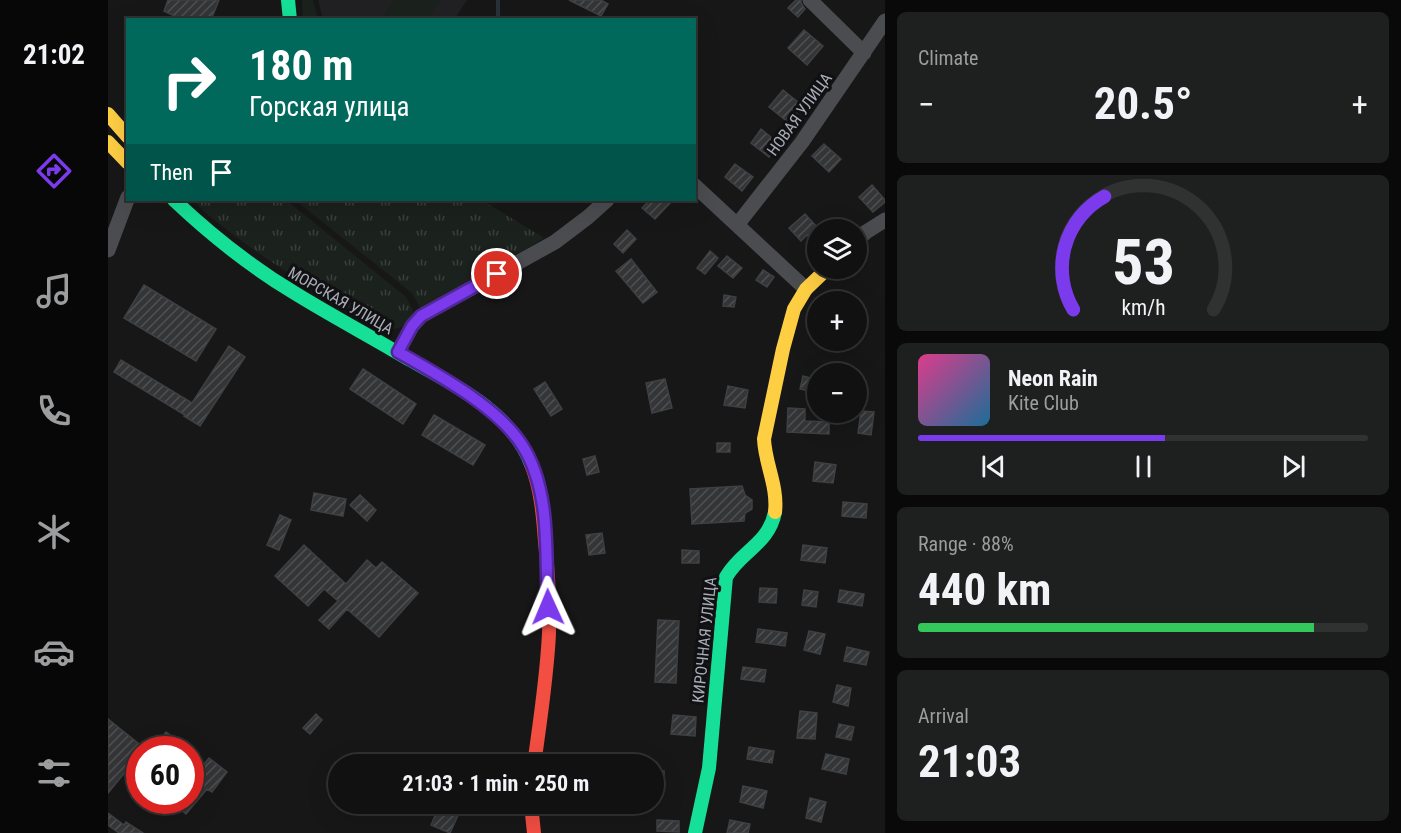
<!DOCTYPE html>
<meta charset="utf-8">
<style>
:root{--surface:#111;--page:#1e1f1f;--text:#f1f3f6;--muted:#9c9d9f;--line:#303131;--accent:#7c3aed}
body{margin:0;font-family:"Roboto Condensed",sans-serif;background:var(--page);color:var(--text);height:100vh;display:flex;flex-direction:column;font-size:22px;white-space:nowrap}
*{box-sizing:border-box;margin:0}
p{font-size:20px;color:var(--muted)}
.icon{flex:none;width:33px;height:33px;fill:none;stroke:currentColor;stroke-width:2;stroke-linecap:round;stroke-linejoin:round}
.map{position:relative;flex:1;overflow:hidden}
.drawer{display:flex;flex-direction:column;gap:12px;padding:12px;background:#090909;width:516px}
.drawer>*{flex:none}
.guide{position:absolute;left:18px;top:18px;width:570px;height:183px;border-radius:0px;box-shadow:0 6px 24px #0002,0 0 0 2px var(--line);background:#00695c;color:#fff;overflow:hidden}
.buttons{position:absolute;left:699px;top:219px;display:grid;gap:12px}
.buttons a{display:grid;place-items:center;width:60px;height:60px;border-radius:50%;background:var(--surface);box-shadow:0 6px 24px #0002,0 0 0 2px var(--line);font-size:30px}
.speed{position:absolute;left:18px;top:736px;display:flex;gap:12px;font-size:30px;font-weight:700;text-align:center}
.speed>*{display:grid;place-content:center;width:78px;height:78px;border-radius:50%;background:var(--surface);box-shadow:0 6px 24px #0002,0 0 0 2px var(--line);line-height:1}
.speed .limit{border:9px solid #d22;background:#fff;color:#111}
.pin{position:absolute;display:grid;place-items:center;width:51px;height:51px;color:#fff;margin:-26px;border:3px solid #fff;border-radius:50%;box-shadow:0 2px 6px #0007}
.me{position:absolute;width:66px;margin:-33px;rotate:359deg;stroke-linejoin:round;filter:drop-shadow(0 0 4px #0008)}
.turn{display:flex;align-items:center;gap:21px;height:126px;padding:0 24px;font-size:27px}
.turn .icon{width:78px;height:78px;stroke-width:2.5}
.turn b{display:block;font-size:42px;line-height:51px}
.then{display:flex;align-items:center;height:57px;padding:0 24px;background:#0003;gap:12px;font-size:22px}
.big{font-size:45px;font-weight:700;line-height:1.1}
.drawer .tile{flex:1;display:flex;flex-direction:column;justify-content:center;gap:9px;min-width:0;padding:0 21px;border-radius:9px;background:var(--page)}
.drawer .dial{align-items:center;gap:0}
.dial svg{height:156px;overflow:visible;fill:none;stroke:var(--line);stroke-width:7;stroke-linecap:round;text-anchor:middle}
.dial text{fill:var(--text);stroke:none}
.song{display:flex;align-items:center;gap:18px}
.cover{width:72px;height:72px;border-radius:9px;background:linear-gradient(135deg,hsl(330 70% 55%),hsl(200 70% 35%))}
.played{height:6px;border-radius:3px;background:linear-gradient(90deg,var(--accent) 55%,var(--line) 55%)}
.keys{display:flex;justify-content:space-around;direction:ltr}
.heat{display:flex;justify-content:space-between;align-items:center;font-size:33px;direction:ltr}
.charge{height:9px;border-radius:4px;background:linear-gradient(90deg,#34c759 88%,var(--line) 0)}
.trip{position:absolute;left:220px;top:754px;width:336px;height:60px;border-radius:30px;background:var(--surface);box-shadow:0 6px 24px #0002,0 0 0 2px var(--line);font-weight:700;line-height:60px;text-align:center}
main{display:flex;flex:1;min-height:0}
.tab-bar{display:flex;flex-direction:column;width:108px;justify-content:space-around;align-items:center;background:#070707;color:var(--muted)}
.tab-bar .icon{width:42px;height:42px}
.tab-bar .current{color:var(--accent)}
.tab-bar b{font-size:27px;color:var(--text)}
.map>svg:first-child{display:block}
.built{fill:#212124}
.grass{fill:url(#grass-tufts)}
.garden{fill:#1b211c}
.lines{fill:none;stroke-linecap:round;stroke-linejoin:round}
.stream{stroke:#2a3239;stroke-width:4}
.building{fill:url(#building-hatch);stroke:#3f4043;stroke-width:1.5}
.street{stroke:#4b4c50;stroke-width:15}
.fast{stroke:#16e098;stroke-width:14}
.slow{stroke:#ffcf43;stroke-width:14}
.jam{stroke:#f24e42;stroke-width:14}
.route-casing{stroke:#51269a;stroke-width:15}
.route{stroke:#7c3aed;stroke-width:10}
.labels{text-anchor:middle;stroke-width:6;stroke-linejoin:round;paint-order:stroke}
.street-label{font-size:16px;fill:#a8adb8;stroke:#111113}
</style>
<main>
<nav class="tab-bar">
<b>21:02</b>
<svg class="icon current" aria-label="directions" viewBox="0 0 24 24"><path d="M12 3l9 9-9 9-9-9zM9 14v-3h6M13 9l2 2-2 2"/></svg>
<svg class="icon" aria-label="music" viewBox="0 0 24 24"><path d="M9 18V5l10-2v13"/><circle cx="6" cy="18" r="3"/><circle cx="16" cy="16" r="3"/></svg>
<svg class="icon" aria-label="phone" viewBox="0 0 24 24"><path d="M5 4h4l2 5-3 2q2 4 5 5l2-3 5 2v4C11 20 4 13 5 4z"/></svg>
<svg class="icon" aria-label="climate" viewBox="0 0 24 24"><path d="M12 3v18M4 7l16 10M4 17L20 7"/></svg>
<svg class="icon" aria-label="car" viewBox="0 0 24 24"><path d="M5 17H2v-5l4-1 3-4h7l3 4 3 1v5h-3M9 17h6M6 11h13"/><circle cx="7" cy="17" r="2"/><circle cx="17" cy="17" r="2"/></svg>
<svg class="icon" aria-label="filters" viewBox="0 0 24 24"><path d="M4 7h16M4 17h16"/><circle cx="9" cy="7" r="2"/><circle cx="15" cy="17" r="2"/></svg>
</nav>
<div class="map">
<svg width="777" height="833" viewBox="0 0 777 833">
<defs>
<pattern id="grass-tufts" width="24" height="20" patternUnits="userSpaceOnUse" patternTransform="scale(1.5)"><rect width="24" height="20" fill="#1b211c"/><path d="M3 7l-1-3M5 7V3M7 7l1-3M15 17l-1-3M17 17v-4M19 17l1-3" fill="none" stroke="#393f3b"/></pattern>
<pattern id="building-hatch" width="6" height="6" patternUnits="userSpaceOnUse" patternTransform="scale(1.5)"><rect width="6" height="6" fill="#343537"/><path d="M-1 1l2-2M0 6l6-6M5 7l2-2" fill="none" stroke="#4f5052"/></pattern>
</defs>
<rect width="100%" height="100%" fill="#171717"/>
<path class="built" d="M210 0H359L346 20 215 19Z"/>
<path class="grass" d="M194 0H205L210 19H195Z
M85 200H178L298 297 306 313C298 327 292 330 276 329 225 300 173 271 127 236 112 224 97 214 85 200Z
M187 200H374L436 238 314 311 304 293Z"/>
<path class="garden" d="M286 0H332L320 19H274Z"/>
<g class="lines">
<path class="stream" d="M390 0V20"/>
</g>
<path class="building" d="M60 0H111L103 20H75L56 11Z
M461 0H493L500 4 493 16Z
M688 0H693V3L697 9 690 17 680 8Z
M696 30 715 46 699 65 680 48Z
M675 90 695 106 681 123 661 107Z
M653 129 671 144 661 157 643 143Z
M716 144 733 159 721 172 704 156Z
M627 164 645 177 634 191 617 177Z
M764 185 777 200V202L765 212 751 197Z
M542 200H565L547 219 534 208Z
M697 214 710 228V245L699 235 693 241 681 228Z
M519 230 528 239 515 253 506 244Z
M602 251 610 258 597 274 589 268Z
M619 256 634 268 625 278 610 266Z
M523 259 549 292 535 303 508 271Z
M655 270 666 277 659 287 648 280Z
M36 285 108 329 88 361 16 318Z
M616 295 628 297 626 307 615 306Z
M121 346 137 357 92 426 76 416 77 415 6 372 13 360 84 403Z
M255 369 308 404 295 424 242 389Z
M695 376 710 380V393L692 389Z
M557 379 564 408 544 413 538 383Z
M437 382 454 409 443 416 426 389Z
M620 386 640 390 637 408 616 405Z
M680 408 697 409V421L721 422V434L679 432Z
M753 411 766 412 763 435 750 433Z
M326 415 377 445 365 465 314 435Z
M609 443H622V452H609Z
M487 456 491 472 479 475 475 459Z
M707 462 728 465 725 483 705 481Z
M634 486 637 495 644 500V509L637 513 636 521 584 524 582 489Z
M206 493 238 499 235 516 203 510Z
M252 495 268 510 259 521 242 505Z
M735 502 759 504 758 518 734 516Z
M172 515 183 520 171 550 159 545Z
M494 533 497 553 481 555 478 535Z
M196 545 238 584 259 560 268 568 274 562 310 593 271 637 239 609 221 629 211 620 230 601 216 589 200 606 167 576Z
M695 545 719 548 717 563 693 560Z
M574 550 591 551V563H574Z
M652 588 669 589 668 603 651 602Z
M696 590 710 592 708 607 694 605Z
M732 590 756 594 754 606 730 602Z
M550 620 571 621 568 683 547 682Z
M650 629 679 633 677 646 648 642Z
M701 631 717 634 712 654 696 650Z
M739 647 761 652 758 665 736 661Z
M635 667 658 670 656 682 633 679Z
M729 685 743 688 740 706 725 702Z
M692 711 709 713 707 739 689 738Z
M208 714 214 720 202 734 195 728Z
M565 715 588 717 587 736 563 734Z
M0 719 36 748 35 750H32V754L0 793Z
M731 724 746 727 743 740 728 737Z
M58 732 67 738 58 750H44Z
M641 747 666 751 664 763 639 759Z
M718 754 741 759 738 774 714 769Z
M101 758 119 772 104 792 99 789 78 814 62 801H82V781Z
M546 771H556V787H546Z
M635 786 659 791 655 808 632 802Z
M702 798 718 802 713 822 698 818Z
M332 804H341L353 809 342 833 323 825Z
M0 813 16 825 18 822 35 833H11L0 825Z
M549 820 571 821V832L549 831Z
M622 820 642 824 640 833H619Z"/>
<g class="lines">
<path class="street" d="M702 0 756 53
M586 185 698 289
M629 225 694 142 777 21
M748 241 758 232 777 220
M0 250 20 197
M290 352 304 326 313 316 447 242 480 217 499 200"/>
<path class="fast" d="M180 0 182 20
M66 200C103 235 142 266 185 292 222 315 260 335 297 357 343 383 403 411 423 464
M587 833 601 768 618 577C633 551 661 544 667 512"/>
<path class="slow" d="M0 114 20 137
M0 142 20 163
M667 512C670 486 657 464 656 439L675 349 686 309 698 289 720 268"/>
<path class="jam" d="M423 464C433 489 435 515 437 541 440 571 442 602 441 633 439 677 432 721 426 765
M423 804 426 833"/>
</g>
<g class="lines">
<g class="route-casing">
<path id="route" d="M389 274 313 316 304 326 290 352C329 374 390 407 414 445 425 462 432 486 435 506 440 539 438 574 440 607"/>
</g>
<use href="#route" class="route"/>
</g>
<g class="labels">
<g class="street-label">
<text transform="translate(691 114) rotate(-54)" y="6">НОВАЯ УЛИЦА</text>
<text transform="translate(233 300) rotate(30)" y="6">МОРСКАЯ УЛИЦА</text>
<text transform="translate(596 640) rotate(-84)" y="6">КИРОЧНАЯ УЛИЦА</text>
</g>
</g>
</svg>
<div class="buttons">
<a><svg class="icon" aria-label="layers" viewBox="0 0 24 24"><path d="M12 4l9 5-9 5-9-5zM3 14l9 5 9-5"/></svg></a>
<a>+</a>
<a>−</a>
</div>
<div class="speed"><div class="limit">60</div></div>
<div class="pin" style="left:389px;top:274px;background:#d93025"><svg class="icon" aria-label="arrive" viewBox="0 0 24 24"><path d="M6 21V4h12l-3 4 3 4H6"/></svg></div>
<svg class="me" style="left:440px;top:607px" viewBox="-20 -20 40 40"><path d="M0-17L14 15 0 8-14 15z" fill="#7c3aed" stroke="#fff" stroke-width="4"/></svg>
<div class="trip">21:03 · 1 min · 250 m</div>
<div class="guide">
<div class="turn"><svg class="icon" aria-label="right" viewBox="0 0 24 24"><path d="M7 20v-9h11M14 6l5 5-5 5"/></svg><div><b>180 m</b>Горская улица</div></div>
<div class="then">Then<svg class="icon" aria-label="arrive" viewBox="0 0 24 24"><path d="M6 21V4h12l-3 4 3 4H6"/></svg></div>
</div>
</div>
<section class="drawer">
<div class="tile"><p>Climate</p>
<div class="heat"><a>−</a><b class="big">20.5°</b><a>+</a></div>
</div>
<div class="tile dial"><svg viewBox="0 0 100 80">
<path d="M14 69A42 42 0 1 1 86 69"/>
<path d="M14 69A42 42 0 0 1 30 11" stroke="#7c3aed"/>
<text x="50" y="56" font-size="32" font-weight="700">53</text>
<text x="50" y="72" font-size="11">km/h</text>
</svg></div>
<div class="tile">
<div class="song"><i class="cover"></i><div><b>Neon Rain</b><p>Kite Club</p></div></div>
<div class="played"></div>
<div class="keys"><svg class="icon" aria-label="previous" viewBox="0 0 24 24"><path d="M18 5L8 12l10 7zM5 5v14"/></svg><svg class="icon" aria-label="pause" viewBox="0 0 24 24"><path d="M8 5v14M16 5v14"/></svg><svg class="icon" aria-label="next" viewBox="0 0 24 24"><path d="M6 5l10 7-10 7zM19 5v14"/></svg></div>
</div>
<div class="tile"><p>Range · 88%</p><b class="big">440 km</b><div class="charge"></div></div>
<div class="tile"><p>Arrival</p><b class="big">21:03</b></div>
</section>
</main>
